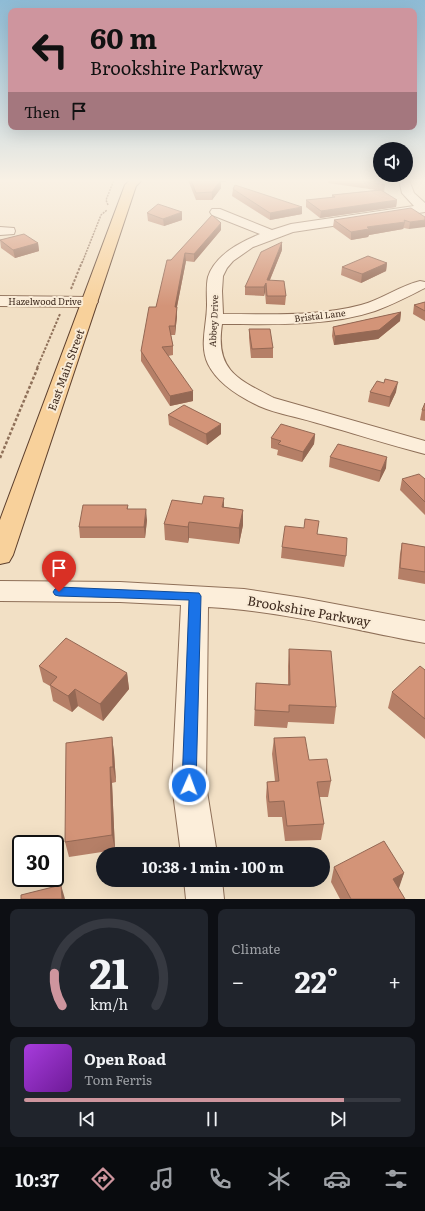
<!DOCTYPE html>
<meta charset="utf-8">
<style>
:root{--surface:#171b24;--page:#20242c;--text:#f1f3f6;--muted:#9ea1a6;--line:#363941;--accent:#ce959e}
body{margin:0;font-family:Literata,serif;background:var(--page);color:var(--text);height:100vh;display:flex;flex-direction:column;font-size:15px;white-space:nowrap}
*{box-sizing:border-box;margin:0}
p{font-size:13px;color:var(--muted)}
.icon{flex:none;width:22px;height:22px;fill:none;stroke:currentColor;stroke-width:2;stroke-linecap:round;stroke-linejoin:round}
.map{position:relative;height:899px;overflow:hidden}
.panel{display:flex;flex-direction:column;gap:10px;padding:10px;background:#0d0f14;flex:1}
.panel>*{flex:none}
.top-card{position:absolute;left:8px;top:8px;width:409px;height:122px;border-radius:8px;box-shadow:0 4px 16px #0002;background:#ce959e;color:#111;overflow:hidden}
.buttons{position:absolute;left:373px;top:142px;display:grid;gap:8px}
.buttons a{display:grid;place-items:center;width:40px;height:40px;border-radius:50%;background:var(--surface);box-shadow:0 4px 16px #0002;font-size:20px}
.speed{position:absolute;left:12px;top:835px;display:flex;gap:8px;font-size:20px;font-weight:700;text-align:center}
.speed>*{display:grid;place-content:center;width:52px;height:52px;border-radius:50%;background:var(--surface);box-shadow:0 4px 16px #0002;line-height:1}
.speed .limit{border:2px solid #111;border-radius:6px;background:#fff;color:#111}
.pin{position:absolute;display:grid;place-items:center;width:34px;height:34px;color:#fff;margin:-41px -17px;border-radius:50% 50% 50% 0;rotate:-45deg;box-shadow:0 0 4px #0007}
.pin .icon{rotate:45deg}
.me{position:absolute;width:44px;margin:-22px;rotate:2deg;stroke-linejoin:round;filter:drop-shadow(0 0 3px #0008)}
.turn{display:flex;align-items:center;gap:14px;height:84px;padding:0 16px;font-size:18px}
.turn .icon{width:52px;height:52px;stroke-width:2.5}
.turn b{display:block;font-size:28px;line-height:34px}
.then{display:flex;align-items:center;height:38px;padding:0 16px;background:#0003;gap:8px;font-size:15px}
.big{font-size:30px;font-weight:700;line-height:1.1}
.panel .widget{flex:1;display:flex;flex-direction:column;justify-content:center;gap:6px;min-width:0;padding:0 14px;border-radius:8px;background:var(--page)}
.panel .dial{align-items:center;gap:0}
.dial svg{height:104px;overflow:visible;fill:none;stroke:var(--line);stroke-width:7;stroke-linecap:round;text-anchor:middle}
.dial text{fill:var(--text);stroke:none}
.song{display:flex;align-items:center;gap:12px}
.cover{width:48px;height:48px;border-radius:6px;background:linear-gradient(135deg,hsl(280 70% 55%),hsl(280 70% 35%))}
.played{height:4px;border-radius:2px;background:linear-gradient(90deg,var(--accent) 85%,var(--line) 85%)}
.keys{display:flex;justify-content:space-around;direction:ltr}
.heat{display:flex;justify-content:space-between;align-items:center;font-size:22px;direction:ltr}
.panel .tiles{flex:1;display:grid;gap:10px;grid-template-columns:1fr 1fr}
.widget:last-child{grid-column:span 2}
.trip{position:absolute;left:96px;top:847px;width:234px;height:40px;border-radius:20px;background:var(--surface);box-shadow:0 4px 16px #0002;font-weight:700;line-height:40px;text-align:center}
.dock{display:flex;height:64px;justify-content:space-around;align-items:center;background:#090b0e;color:var(--muted)}
.dock .icon{width:28px;height:28px}
.dock .selected{color:var(--accent)}
.dock b{font-size:18px;color:var(--text)}
.map>svg:first-child{display:block}
.lines{fill:none;stroke-linecap:round;stroke-linejoin:round}
.minor-casing{stroke:#8f7059;stroke-width:2}
.major-casing{stroke:#5d3f2d;stroke-width:2}
.path-far2{stroke:#8f7059;stroke-width:1.5;stroke-dasharray:2 1;stroke-linecap:butt}
.path-far1{stroke:#8f7059;stroke-width:2;stroke-dasharray:2.5 1.5;stroke-linecap:butt}
.path{stroke:#8f7059;stroke-width:2.5;stroke-dasharray:3 2;stroke-linecap:butt}
.minor{fill:#fceeda;fill-rule:evenodd}
.major{fill:#f8d19b;fill-rule:evenodd}
.wall{fill:#b57f67}
.shaded-wall{fill:#946854}
.building{fill:#d39478;stroke:#946854}
.route{fill:#1a73e8;stroke:#114b97}
.labels{text-anchor:middle;stroke-width:4;stroke-linejoin:round;paint-order:stroke}
.far-street-label{font-size:9px;fill:#3e2a1e;stroke:#f9ebd6}
.street-label{font-size:11px;fill:#3e2a1e;stroke:#f9ebd6}
.near-street-label{font-size:13px;fill:#3e2a1e;stroke:#f9ebd6}
</style>
<div class="map">
<svg width="425" height="899" viewBox="0 0 425 899">
<rect width="100%" height="100%" fill="#f2e0c5"/>
<g class="lines">
<g class="minor-casing">
<path id="minor" d="M399 180H409L414 193 425 203V212L293 232 253 247 233 261 227 268 223 276 222 291 223 314C269 314 316 317 361 305 381 300 399 286 420 281L425 282V288C409 296 392 305 375 311 326 327 273 324 222 324 215 370 237 379 274 398L425 441V454C389 445 353 433 317 423 298 417 277 414 259 406 240 397 218 384 208 364 199 345 207 325 207 305 207 296 206 286 208 277 215 255 240 242 260 234L212 215 210 212 212 209H220L272 230 291 224 414 206 402 193Z
M0 227 14 228 15 231 14 234 0 235Z
M0 296 90 297 95 299 98 302 95 305 90 307 0 306Z
M0 581 120 582 244 589 303 598 425 621V643C353 630 282 611 208 607L206 785 217 854H181L172 785 181 605 120 602 0 601Z
M184 880H222L224 899H186Z"/>
</g>
<g class="major-casing">
<path id="major" d="M130 180H142L136 186 13 555 9 562 0 564V520L125 185Z"/>
</g>
<path class="path-far2" d="M108 205 106 200 114 180
M82 263 101 215 107 210"/>
<path class="path-far1" d="M71 289 82 262
M37 368 60 314"/>
<path class="path" d="M0 458 38 367"/>
<use href="#minor" class="minor"/>
<use href="#major" class="major"/>
</g>
<path class="wall" d="M188 180H227L226 182H221V188L212 200H196Z
M328 180H378L385 185 384 192 397 200 396 207 320 218 306 207V200L332 198V195L376 190 328 183Z
M233 189 302 214 270 220 232 196Z
M147 213 182 220 164 226 148 221Z
M425 217 409 229 404 228 403 229 369 235 368 237 351 240 333 227 334 220Z
M221 230 194 262 186 261 177 307V316L175 335H171L173 346V355L168 356 193 401 170 406 141 361V351L156 307 171 260Z
M0 240 38 243 39 251 15 258 1 248Z
M282 250 270 280 286 296 285 305 266 304 265 292 264 296 245 295V287Z
M387 263 386 271 361 283 341 275 342 267Z
M425 302V321L413 314 414 305Z
M401 312 400 321 378 339 334 345 332 336 333 327Z
M249 329 273 348V358H251L249 338Z
M370 392H396L389 407 368 402Z
M425 403V421L420 420 422 410Z
M168 415 221 434 207 445 169 425Z
M315 434 314 444 302 462 277 455 278 450 271 448V438Z
M330 457 386 468 379 482 329 467Z
M402 479H425V515L400 490Z
M128 505V509L147 520 145 538H80L79 527Z
M224 507 243 510V525L239 544 189 538 188 543 165 540 164 524Z
M317 534 346 556 344 567 281 558 282 547Z
M402 543 425 547V584L398 579 400 554Z
M289 649 336 707 334 724 288 722 287 728 254 726 256 683 288 685V666Z
M39 666 127 673 129 689 103 721 78 706 72 712 53 701 50 686 43 682Z
M425 670V739L388 708 392 692Z
M112 737 114 753 116 782 112 783 115 850 69 857 65 842Z
M274 738 309 760 331 781 328 797H319L324 824 321 840 285 841 282 817H268L266 797 267 782 275 781 272 754Z
M334 867 404 873 398 888 405 899H340L331 882Z"/>
<path class="shaded-wall" d="M211 180H227L226 182H221V188L212 200Z
M397 200 396 207 320 218 321 211Z
M302 207V214L270 220V213Z
M182 212V220L164 226 163 219Z
M425 220V227L409 229 410 222Z
M405 222 403 229 369 235 368 237 351 240V232L367 227Z
M221 223V230L194 262V254Z
M282 242V250L266 289 267 280Z
M38 243 39 251 15 258 13 250Z
M185 253 186 261 175 316V307Z
M387 263 386 271 361 283 362 274Z
M266 283 265 292 264 296V287Z
M177 307V316L175 335V326Z
M401 312 400 321 378 339 334 345 335 336Z
M398 382 396 392 389 407 390 397Z
M193 391V401L170 406V396Z
M221 424V434L207 445 206 434Z
M315 434 314 444 302 462 303 452Z
M387 457 386 468 379 482 381 471Z
M224 498V514L222 507Z
M146 509 147 520 145 538 144 527Z
M243 510V525L239 544V528Z
M189 522V538L188 543V527Z
M127 673 129 689 103 721 100 704Z
M75 689 78 706 72 712 68 696Z
M112 737 114 753 116 782 113 767Z
M110 767 112 783 115 850 112 835Z
M404 873 399 888 388 894 393 879Z
M61 885 65 899H62Z"/>
<path class="building" d="M191 180H221L212 192 196 193Z
M353 180H378L385 185Z
M235 185 302 207 270 213 233 189Z
M381 190 397 200 321 211 306 200 335 197 332 195Z
M158 204 182 212 163 219 147 213Z
M411 208 425 217V220L410 222 404 220 405 222 367 227 369 229 351 232 334 220Z
M212 215 221 223 194 254 185 253 175 307H177L175 326H169L173 346 162 347 193 391 170 396 141 351 149 307H156L167 260H171Z
M24 234 38 243 13 250 0 240Z
M282 242 267 280 284 281 286 296H267L266 283 264 287H245L261 252Z
M368 256 387 263 362 274 342 267Z
M425 302V311L414 305Z
M401 312 379 330 335 336 333 327Z
M249 329H270L273 348 252 349Z
M385 379 398 382 390 397 370 392 377 381 384 383Z
M425 403V410H422Z
M184 405 221 424 206 434 168 415Z
M281 424 315 434 303 452 278 444 281 441 271 438Z
M338 444 387 457 381 471 330 457Z
M419 474 425 479V502L402 479Z
M204 496 224 498 222 507 243 510 239 528 189 522 188 527 164 524 172 500 202 504Z
M83 505H128L127 509H146L144 527H79Z
M305 519 319 521 317 534 347 538 346 556 282 547 285 526 304 528Z
M402 543 425 547V572L400 568Z
M66 638 127 673 100 704 75 689 68 696 50 685 57 677 39 666Z
M289 649 331 651 336 707 289 705V712L255 710 256 683 290 685Z
M420 666 425 670V719L392 692Z
M112 737 113 767H110L112 835 65 842 66 743Z
M305 737 309 760 327 759 331 781 317 782 324 824 287 826 284 801 269 802 267 782 279 781 274 738Z
M384 841 404 873 393 879 405 899H351L334 867Z
M61 885 62 899H21V895Z"/>
<linearGradient id="sky" x2="0" y2="1"><stop stop-color="#8ebbd5"/><stop offset="0.59" stop-color="#f9f1e5"/><stop offset="1" stop-color="#f9f1e5" stop-opacity="0"/></linearGradient>
<rect width="425" height="306" fill="url(#sky)"/>
<path class="route" d="M59 587 199 593 201 596 196 785 194 790 189 792 184 790 182 785 189 600 59 596 55 595 53 592 55 589Z"/>
<g class="labels">
<g class="far-street-label">
<text x="45" y="305">Hazelwood Drive</text>
<text transform="translate(320 316) rotate(-7)" y="3">Bristal Lane</text>
<text transform="translate(214 321) rotate(-87)" y="3">Abbey Drive</text>
</g>
<g class="street-label">
<text transform="translate(66 370) rotate(-70)" y="4">East Main Street</text>
</g>
<g class="near-street-label">
<text transform="translate(309 611) rotate(10)" y="5">Brookshire Parkway</text>
</g>
</g>
</svg>
<div class="buttons">
<a><svg class="icon" aria-label="sound" viewBox="0 0 24 24"><path d="M4 9h4l5-4v14l-5-4H4zM17 9q2 3 0 6"/></svg></a>
</div>
<div class="speed"><div class="limit">30</div></div>
<div class="pin" style="left:59px;top:592px;background:#d93025"><svg class="icon" aria-label="arrive" viewBox="0 0 24 24"><path d="M6 21V4h12l-3 4 3 4H6"/></svg></div>
<svg class="me" style="left:189px;top:785px" viewBox="-20 -20 40 40"><circle r="17" fill="#1a73e8" stroke="#fff" stroke-width="3"/><path d="M0-11L8 9 0 5-8 9z" fill="#fff"/></svg>
<div class="trip">10:38 · 1 min · 100 m</div>
<div class="top-card">
<div class="turn"><svg class="icon" aria-label="left" viewBox="0 0 24 24"><path d="M17 20v-9H6M10 6l-5 5 5 5"/></svg><div><b>60 m</b>Brookshire Parkway</div></div>
<div class="then">Then<svg class="icon" aria-label="arrive" viewBox="0 0 24 24"><path d="M6 21V4h12l-3 4 3 4H6"/></svg></div>
</div>
</div>
<section class="panel">
<div class="tiles">
<div class="widget dial"><svg viewBox="0 0 100 80">
<path d="M14 69A42 42 0 1 1 86 69"/>
<path d="M14 69A42 42 0 0 1 8 44" stroke="#ce959e"/>
<text x="50" y="56" font-size="32" font-weight="700">21</text>
<text x="50" y="72" font-size="11">km/h</text>
</svg></div>
<div class="widget"><p>Climate</p>
<div class="heat"><a>−</a><b class="big">22°</b><a>+</a></div>
</div>
<div class="widget">
<div class="song"><i class="cover"></i><div><b>Open Road</b><p>Tom Ferris</p></div></div>
<div class="played"></div>
<div class="keys"><svg class="icon" aria-label="previous" viewBox="0 0 24 24"><path d="M18 5L8 12l10 7zM5 5v14"/></svg><svg class="icon" aria-label="pause" viewBox="0 0 24 24"><path d="M8 5v14M16 5v14"/></svg><svg class="icon" aria-label="next" viewBox="0 0 24 24"><path d="M6 5l10 7-10 7zM19 5v14"/></svg></div>
</div>
</div>
</section>
<nav class="dock">
<b>10:37</b>
<svg class="icon selected" aria-label="directions" viewBox="0 0 24 24"><path d="M12 3l9 9-9 9-9-9zM9 14v-3h6M13 9l2 2-2 2"/></svg>
<svg class="icon" aria-label="music" viewBox="0 0 24 24"><path d="M9 18V5l10-2v13"/><circle cx="6" cy="18" r="3"/><circle cx="16" cy="16" r="3"/></svg>
<svg class="icon" aria-label="phone" viewBox="0 0 24 24"><path d="M5 4h4l2 5-3 2q2 4 5 5l2-3 5 2v4C11 20 4 13 5 4z"/></svg>
<svg class="icon" aria-label="climate" viewBox="0 0 24 24"><path d="M12 3v18M4 7l16 10M4 17L20 7"/></svg>
<svg class="icon" aria-label="car" viewBox="0 0 24 24"><path d="M5 17H2v-5l4-1 3-4h7l3 4 3 1v5h-3M9 17h6M6 11h13"/><circle cx="7" cy="17" r="2"/><circle cx="17" cy="17" r="2"/></svg>
<svg class="icon" aria-label="filters" viewBox="0 0 24 24"><path d="M4 7h16M4 17h16"/><circle cx="9" cy="7" r="2"/><circle cx="15" cy="17" r="2"/></svg>
</nav>
